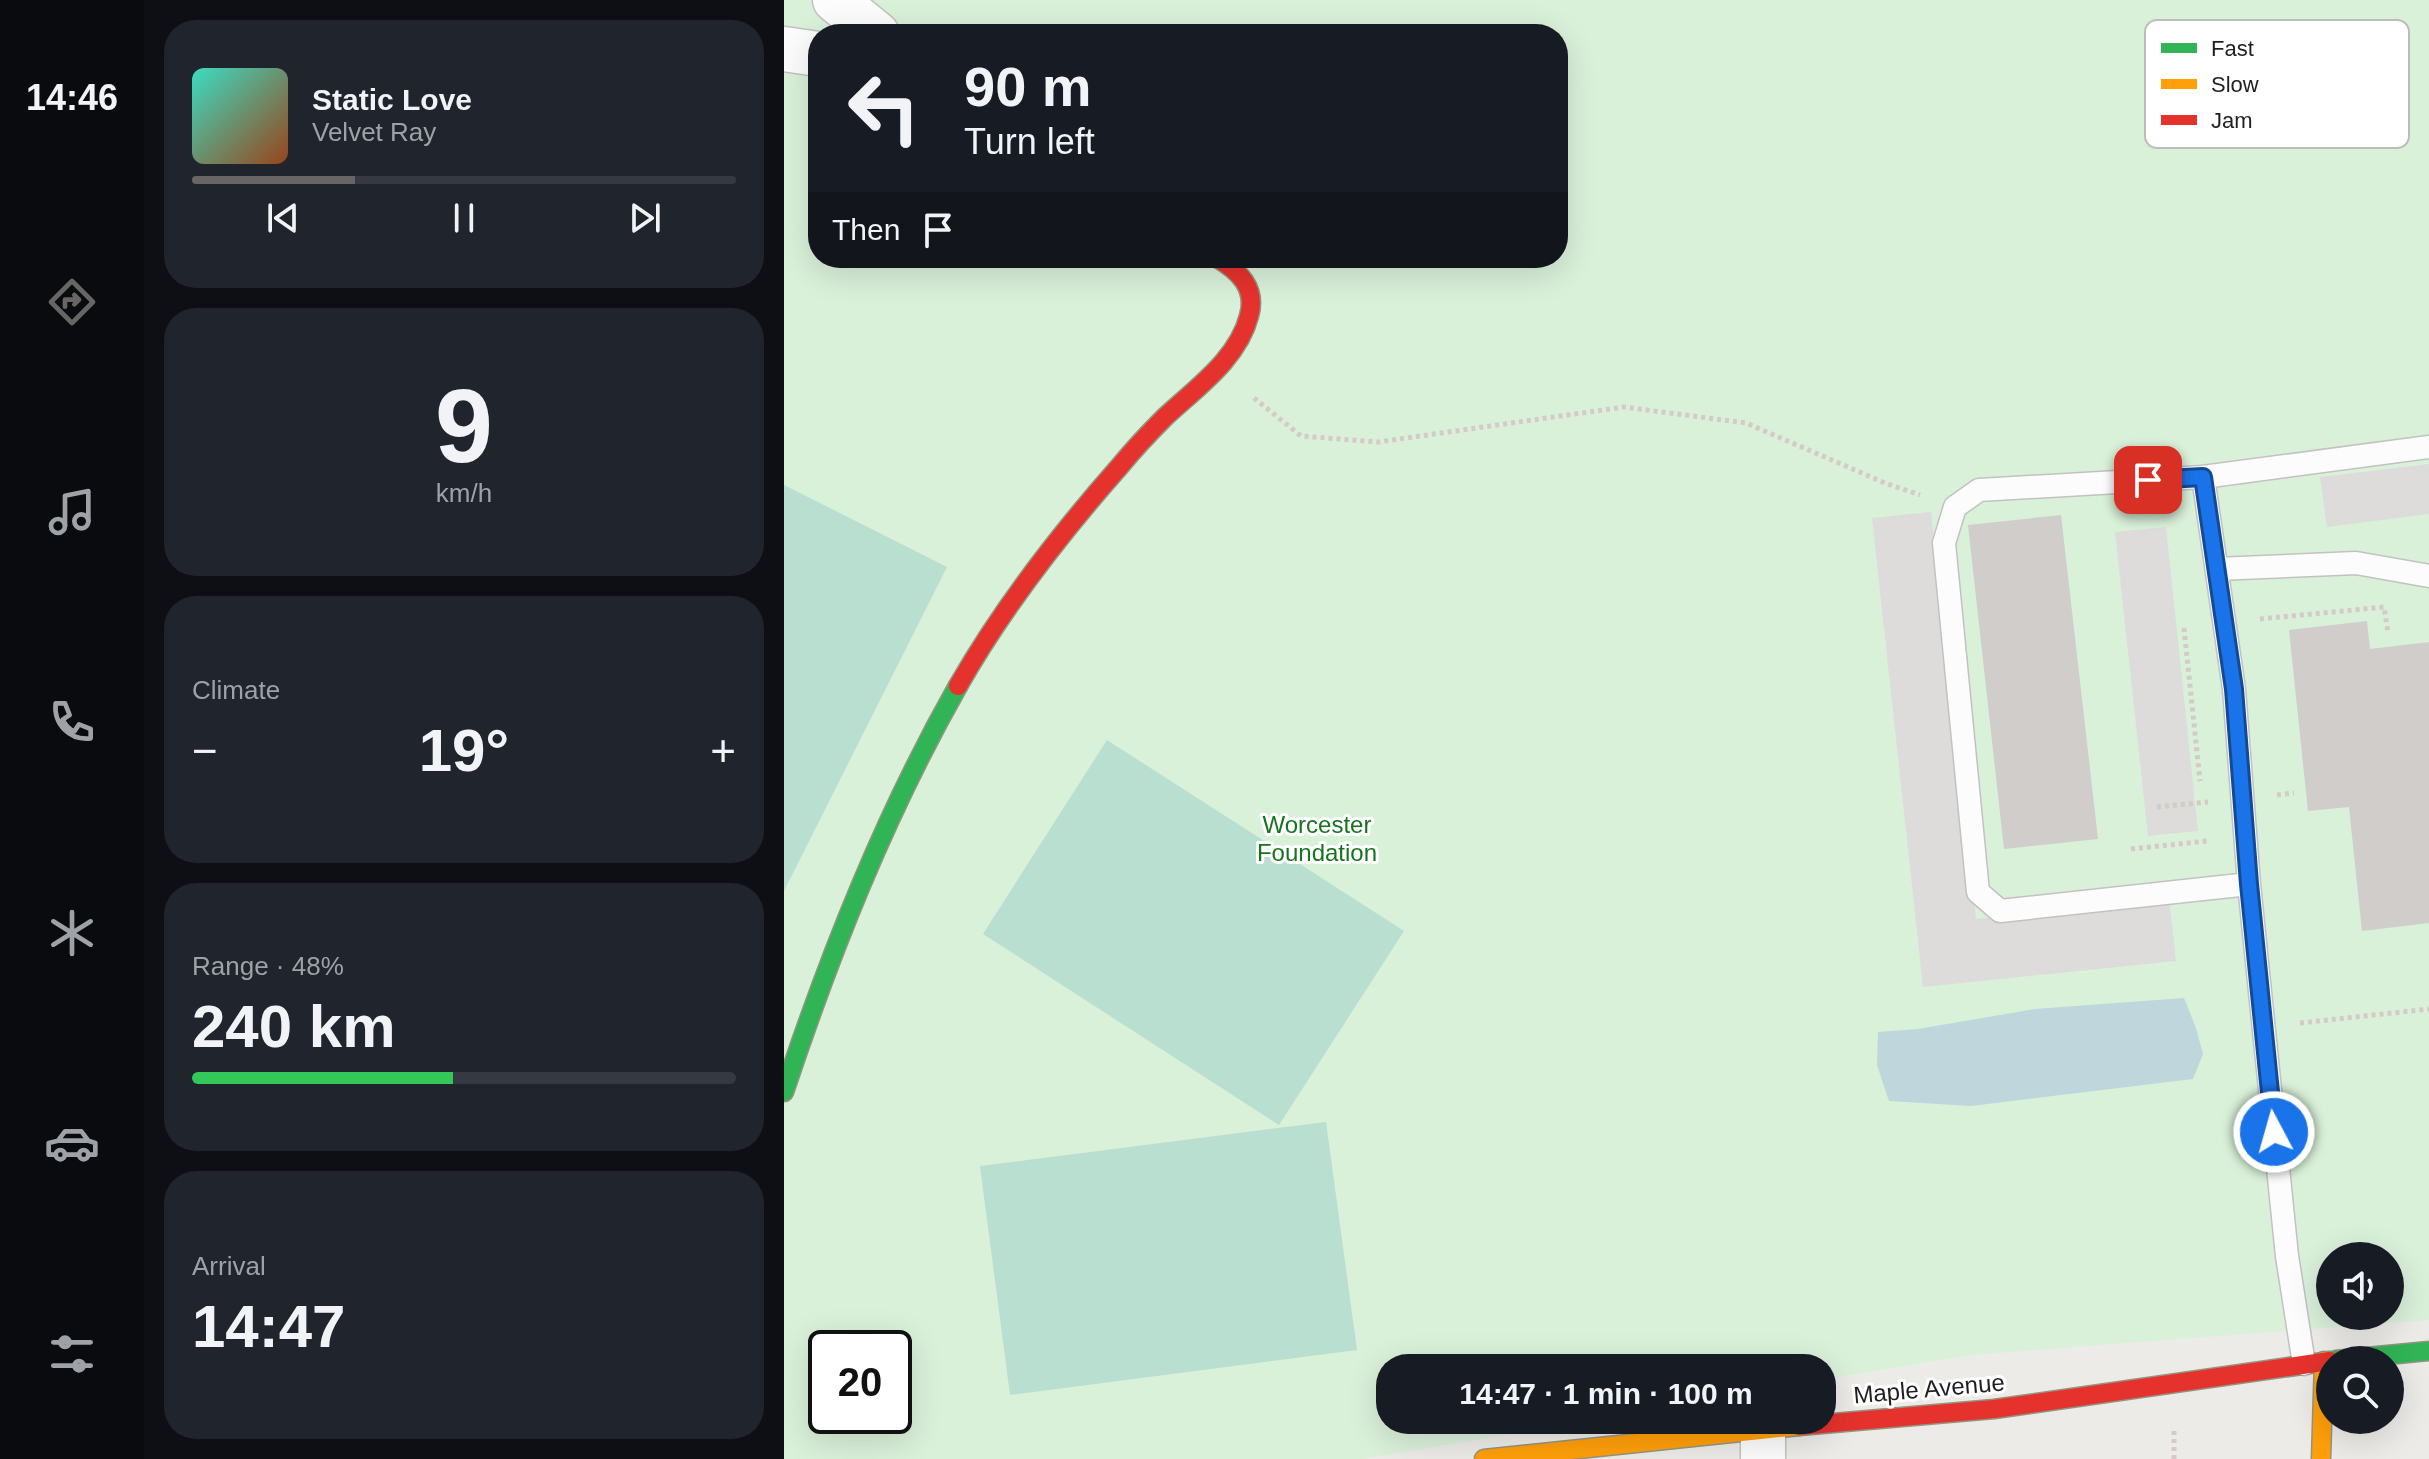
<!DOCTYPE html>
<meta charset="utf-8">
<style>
:root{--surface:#171b24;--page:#20242c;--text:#f1f3f6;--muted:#9ea1a6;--line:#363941;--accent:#676665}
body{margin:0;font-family:Helvetica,sans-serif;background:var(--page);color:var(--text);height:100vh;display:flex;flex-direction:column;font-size:30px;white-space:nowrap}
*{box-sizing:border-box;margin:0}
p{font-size:26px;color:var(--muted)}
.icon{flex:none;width:44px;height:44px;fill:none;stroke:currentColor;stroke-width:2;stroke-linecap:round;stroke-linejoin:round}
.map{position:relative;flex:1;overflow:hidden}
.panel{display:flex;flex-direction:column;gap:20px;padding:20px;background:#0d0f14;width:640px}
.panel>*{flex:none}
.banner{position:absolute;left:24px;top:24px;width:760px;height:244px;border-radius:32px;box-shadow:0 8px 32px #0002;background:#171b24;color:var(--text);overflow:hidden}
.buttons{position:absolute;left:1532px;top:1242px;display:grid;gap:16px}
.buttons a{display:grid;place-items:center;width:88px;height:88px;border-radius:50%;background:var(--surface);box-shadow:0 8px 32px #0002;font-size:40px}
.speed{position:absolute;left:24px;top:1330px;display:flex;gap:16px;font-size:40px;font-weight:700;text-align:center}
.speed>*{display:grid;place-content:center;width:104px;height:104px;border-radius:50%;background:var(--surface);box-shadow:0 8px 32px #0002;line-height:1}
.speed .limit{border:4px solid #111;border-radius:12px;background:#fff;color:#111}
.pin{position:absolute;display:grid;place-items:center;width:68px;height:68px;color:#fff;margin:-34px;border-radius:16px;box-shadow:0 4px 12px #0006}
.me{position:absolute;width:88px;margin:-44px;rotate:354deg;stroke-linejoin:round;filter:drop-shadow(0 0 6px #0008)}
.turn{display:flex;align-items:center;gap:28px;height:168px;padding:0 24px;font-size:36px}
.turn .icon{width:104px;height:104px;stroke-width:2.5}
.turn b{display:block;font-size:56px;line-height:68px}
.then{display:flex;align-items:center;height:76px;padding:0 24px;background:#0003;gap:16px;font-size:30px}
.big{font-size:60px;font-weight:800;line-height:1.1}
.panel .widget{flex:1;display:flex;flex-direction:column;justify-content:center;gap:12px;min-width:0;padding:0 28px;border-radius:32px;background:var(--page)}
.panel .dial{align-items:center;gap:0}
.dial b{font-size:104px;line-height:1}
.song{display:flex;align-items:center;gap:24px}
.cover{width:96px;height:96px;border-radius:12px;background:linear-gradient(135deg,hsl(170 70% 55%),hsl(20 70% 35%))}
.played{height:8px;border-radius:4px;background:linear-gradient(90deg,var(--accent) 30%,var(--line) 30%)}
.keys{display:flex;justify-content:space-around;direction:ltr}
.heat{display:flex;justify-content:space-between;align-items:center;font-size:44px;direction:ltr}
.charge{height:12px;border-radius:6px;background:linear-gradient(90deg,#34c759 48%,var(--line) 0)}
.trip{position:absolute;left:592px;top:1354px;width:460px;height:80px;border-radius:32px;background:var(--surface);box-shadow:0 8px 32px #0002;font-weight:800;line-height:80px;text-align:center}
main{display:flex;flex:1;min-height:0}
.menu{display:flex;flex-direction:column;width:144px;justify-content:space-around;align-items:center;background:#090b0e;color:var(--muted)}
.menu .icon{width:56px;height:56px}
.menu .selected{color:var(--accent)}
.menu b{font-size:36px;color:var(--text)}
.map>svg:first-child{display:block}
.park{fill:#d9f0d9;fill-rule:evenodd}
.pitch{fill:#b8dfcf}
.parking{fill:#dddcdb}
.water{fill:#bfd6dd}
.building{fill:#d0cdcb}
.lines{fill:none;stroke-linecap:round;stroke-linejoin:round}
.lane-casing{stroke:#c3c2c0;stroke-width:25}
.street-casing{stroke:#c3c2c0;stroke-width:47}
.fast-casing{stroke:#939582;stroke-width:21}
.slow-casing{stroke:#939582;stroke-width:21}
.jam-casing{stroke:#939582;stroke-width:21}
.path{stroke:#d5cac8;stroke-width:5;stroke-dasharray:4 4;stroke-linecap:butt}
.lane{stroke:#fcfcfc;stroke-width:22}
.street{stroke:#fcfcfc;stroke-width:44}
.fast{stroke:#30b455;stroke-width:18}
.slow{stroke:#ff9f0a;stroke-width:18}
.jam{stroke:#e5322d;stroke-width:18}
.route-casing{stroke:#114b97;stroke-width:20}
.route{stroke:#1a73e8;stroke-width:14}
.labels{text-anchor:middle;stroke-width:6;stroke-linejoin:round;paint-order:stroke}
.park-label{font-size:24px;fill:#17731f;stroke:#fff}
.street-label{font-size:24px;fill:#1f1f1f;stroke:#fff}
.key{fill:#fff;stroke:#bcbcbc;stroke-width:2}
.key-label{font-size:22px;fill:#1f1f1f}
</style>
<main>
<nav class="menu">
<b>14:46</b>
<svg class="icon selected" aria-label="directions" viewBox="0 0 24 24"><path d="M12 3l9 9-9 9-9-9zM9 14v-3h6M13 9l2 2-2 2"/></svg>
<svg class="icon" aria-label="music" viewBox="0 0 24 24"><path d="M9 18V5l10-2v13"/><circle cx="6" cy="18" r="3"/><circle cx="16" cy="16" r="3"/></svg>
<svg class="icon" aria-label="phone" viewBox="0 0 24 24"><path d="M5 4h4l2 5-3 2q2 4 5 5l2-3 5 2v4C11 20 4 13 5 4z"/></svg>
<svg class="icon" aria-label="climate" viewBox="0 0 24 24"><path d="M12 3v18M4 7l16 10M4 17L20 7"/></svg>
<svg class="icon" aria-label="car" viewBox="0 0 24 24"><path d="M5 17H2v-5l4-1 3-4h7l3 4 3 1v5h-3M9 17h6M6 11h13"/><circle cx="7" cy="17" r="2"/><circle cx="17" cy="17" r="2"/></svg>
<svg class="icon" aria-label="filters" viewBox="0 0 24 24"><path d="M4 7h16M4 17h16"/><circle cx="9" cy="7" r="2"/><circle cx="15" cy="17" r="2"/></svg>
</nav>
<section class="panel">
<div class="widget">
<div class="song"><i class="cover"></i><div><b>Static Love</b><p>Velvet Ray</p></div></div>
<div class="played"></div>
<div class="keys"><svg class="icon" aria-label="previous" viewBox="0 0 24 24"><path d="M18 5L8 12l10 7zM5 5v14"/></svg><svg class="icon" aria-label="pause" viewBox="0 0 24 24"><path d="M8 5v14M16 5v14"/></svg><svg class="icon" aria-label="next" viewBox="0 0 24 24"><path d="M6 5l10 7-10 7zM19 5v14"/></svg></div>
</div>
<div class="widget dial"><b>9</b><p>km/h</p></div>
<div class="widget"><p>Climate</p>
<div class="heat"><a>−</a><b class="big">19°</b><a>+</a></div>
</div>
<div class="widget"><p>Range · 48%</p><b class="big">240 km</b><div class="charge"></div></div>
<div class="widget"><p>Arrival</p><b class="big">14:47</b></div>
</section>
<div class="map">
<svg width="1645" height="1459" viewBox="0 0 1645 1459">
<rect width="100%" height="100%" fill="#edebe8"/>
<path class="park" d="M0 0H1645V1320L1187 1355 1038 1380V1368H606V1420H807L580 1459H0ZM34 34H774V258H34ZM1546 1256H1606V1316H1546ZM42 1348H110V1416H42Z"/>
<path class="pitch" d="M0 485 163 567 0 891Z
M323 740 620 931 495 1125 199 934Z
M542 1122 573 1350 226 1395 196 1166Z"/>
<path class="parking" d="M1645 464V514L1543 527 1536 477Z
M1147 512 1192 919 1385 899 1392 961 1139 987 1088 518Z
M1382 527 1414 831 1364 836 1331 532Z"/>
<path class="water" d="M1400 998 1412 1028 1419 1054 1409 1079 1187 1106 1105 1101 1093 1065 1094 1032 1134 1029 1251 1009Z"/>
<path class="building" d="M1277 515 1314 839 1220 849 1184 525Z
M1583 621 1586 649 1645 642V923L1578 931 1565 807 1524 811 1505 630Z"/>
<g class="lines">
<g class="lane-casing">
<path id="lane" d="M1419 477 1645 447
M1433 569 1572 563 1645 576
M1465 884 1216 911 1194 892 1160 543 1171 507 1195 490 1419 477 1450 689 1465 884 1503 1256 1520 1364"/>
</g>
<g class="street-casing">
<path id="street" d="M51 0 93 34
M0 49 34 54
M979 1429V1459"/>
</g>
<g class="fast-casing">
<path id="fast" d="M0 1092C47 951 101 815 174 686
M1552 1360 1645 1351"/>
</g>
<g class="slow-casing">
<path id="slow" d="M700 1459 1015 1426
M1537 1459 1540 1361"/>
</g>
<g class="jam-casing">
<path id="jam" d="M174 686C219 607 276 534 336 466 350 449 365 433 381 417 412 388 454 359 465 316 473 288 455 271 433 258
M1015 1426 1210 1409 1546 1361"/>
</g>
<path class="path" d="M470 398 517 436 594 442 840 407 962 423 1101 483 1136 495
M1476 619 1600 607 1604 632
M1400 628 1416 781
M1493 795 1510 793
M1373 807 1424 802
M1347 849 1423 841 1422 838
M1516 1023 1645 1009
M1390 1459V1429"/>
<use href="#lane" class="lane"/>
<use href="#street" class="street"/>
<use href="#fast" class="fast"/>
<use href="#slow" class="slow"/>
<use href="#jam" class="jam"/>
</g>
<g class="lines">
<g class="route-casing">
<path id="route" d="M1364 480 1419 477 1450 689 1465 884 1490 1132"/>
</g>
<use href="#route" class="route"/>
</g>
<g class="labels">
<g class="park-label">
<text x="533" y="833">Worcester<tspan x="533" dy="28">Foundation</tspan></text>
</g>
<g class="street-label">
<text transform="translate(1145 1389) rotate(-5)" y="8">Maple Avenue</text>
</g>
</g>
<rect x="1361" y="20" width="264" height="128" rx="12" class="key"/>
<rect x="1377" y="43" width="36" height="10" fill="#30b455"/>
<rect x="1377" y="79" width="36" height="10" fill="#ff9f0a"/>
<rect x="1377" y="115" width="36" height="10" fill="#e5322d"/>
<g class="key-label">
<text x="1427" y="56">Fast</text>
<text x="1427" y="92">Slow</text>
<text x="1427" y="128">Jam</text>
</g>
</svg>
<div class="buttons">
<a><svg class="icon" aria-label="sound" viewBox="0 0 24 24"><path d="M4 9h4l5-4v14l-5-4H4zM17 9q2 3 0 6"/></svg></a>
<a><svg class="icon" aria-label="search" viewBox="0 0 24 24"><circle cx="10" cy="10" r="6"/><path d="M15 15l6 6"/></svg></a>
</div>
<div class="speed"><div class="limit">20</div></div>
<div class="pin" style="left:1364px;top:480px;background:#d93025"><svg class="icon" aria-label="arrive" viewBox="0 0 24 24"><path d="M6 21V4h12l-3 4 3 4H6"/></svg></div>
<svg class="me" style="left:1490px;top:1132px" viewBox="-20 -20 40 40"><circle r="17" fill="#1a73e8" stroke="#fff" stroke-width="3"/><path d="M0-11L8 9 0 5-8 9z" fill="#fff"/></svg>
<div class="trip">14:47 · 1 min · 100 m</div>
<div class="banner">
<div class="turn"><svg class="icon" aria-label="left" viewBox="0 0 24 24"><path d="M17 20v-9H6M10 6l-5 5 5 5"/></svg><div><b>90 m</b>Turn left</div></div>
<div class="then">Then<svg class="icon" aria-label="arrive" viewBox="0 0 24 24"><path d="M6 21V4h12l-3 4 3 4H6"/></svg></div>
</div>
</div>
</main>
